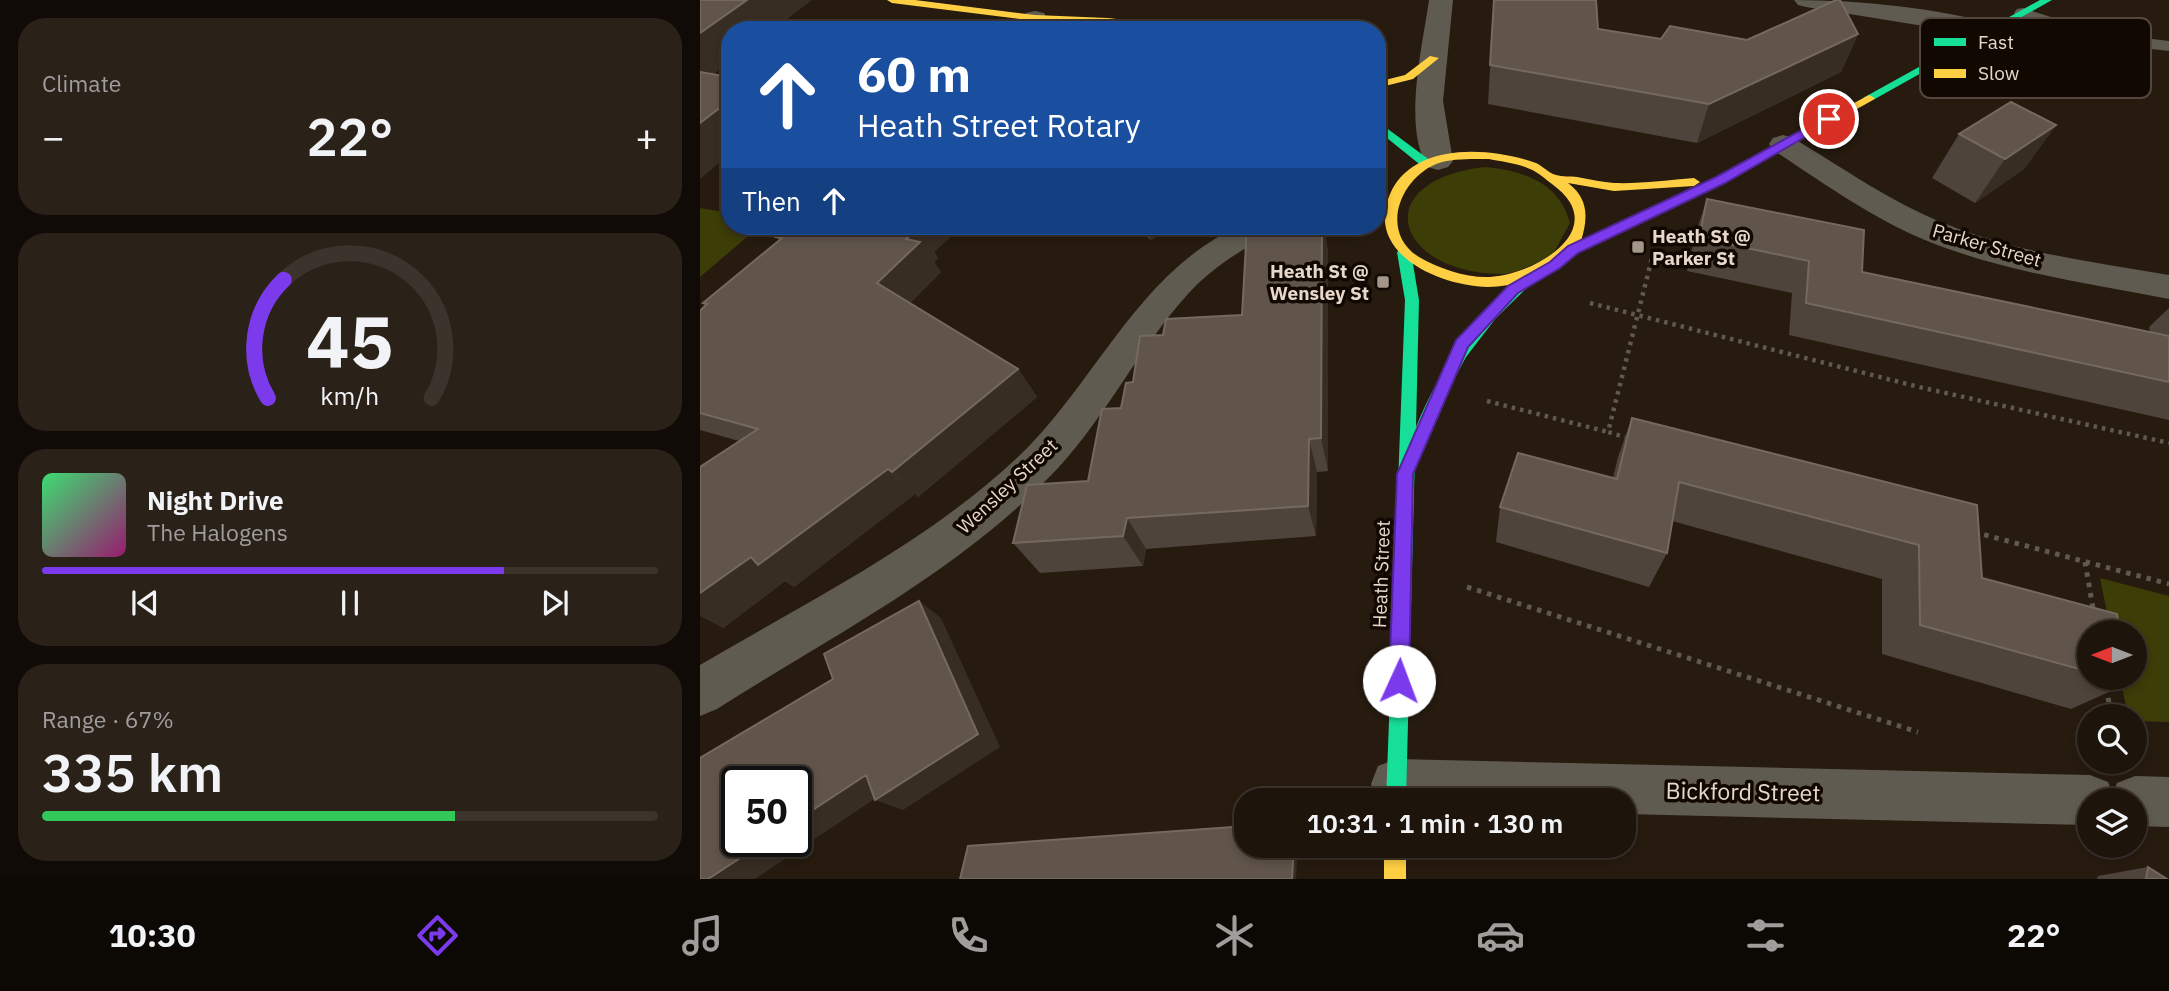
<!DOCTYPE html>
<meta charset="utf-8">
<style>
:root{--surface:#1d140b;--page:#2a2119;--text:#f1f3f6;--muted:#a09e9d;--line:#3b332c;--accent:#7c3aed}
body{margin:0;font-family:"IBM Plex Sans",sans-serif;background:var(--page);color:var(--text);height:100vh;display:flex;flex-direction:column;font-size:26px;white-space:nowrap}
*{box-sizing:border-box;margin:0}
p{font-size:23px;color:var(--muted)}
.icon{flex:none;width:38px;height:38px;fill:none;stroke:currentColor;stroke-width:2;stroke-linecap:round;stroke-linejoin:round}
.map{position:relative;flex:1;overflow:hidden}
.details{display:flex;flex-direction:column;gap:18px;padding:18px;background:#100b06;width:700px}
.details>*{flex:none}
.hud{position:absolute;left:21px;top:21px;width:665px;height:214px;border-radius:28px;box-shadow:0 4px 10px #0003,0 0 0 2px var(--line);background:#1a4fa0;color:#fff;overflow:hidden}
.needle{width:46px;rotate:270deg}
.controls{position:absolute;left:1377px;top:620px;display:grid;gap:14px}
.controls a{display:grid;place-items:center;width:70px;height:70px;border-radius:50%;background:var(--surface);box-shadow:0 4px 10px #0003,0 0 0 2px var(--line);font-size:35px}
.speed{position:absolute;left:21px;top:766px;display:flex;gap:14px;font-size:35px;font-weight:700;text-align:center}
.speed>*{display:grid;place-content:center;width:91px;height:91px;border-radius:50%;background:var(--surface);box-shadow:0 4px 10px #0003,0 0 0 2px var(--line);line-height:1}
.speed .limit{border:4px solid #111;border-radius:10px;background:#fff;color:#111}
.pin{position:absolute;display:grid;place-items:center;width:60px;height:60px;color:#fff;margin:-30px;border:4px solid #fff;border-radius:50%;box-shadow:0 2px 7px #0007}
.me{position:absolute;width:77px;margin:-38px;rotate:2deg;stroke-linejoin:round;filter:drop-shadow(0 0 5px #0008)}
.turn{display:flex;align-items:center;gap:24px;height:147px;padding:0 21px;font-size:32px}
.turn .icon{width:91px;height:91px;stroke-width:2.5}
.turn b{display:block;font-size:49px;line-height:60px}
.then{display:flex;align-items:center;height:66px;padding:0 21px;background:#0003;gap:14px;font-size:26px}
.big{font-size:52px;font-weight:600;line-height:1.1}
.details .card{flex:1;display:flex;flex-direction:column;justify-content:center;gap:10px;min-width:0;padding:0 24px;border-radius:28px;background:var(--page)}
.details .dial{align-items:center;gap:0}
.dial svg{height:182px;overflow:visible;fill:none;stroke:var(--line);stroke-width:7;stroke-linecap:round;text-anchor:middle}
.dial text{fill:var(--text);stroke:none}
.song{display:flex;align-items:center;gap:21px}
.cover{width:84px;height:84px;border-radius:10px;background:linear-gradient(135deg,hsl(140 70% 55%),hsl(320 70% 35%))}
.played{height:7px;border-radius:4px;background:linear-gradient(90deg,var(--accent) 75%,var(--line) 75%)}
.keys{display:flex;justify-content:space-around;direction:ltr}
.heat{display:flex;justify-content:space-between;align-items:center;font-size:38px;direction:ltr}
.charge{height:10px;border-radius:5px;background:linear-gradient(90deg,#34c759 67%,var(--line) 0)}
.trip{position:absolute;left:534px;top:788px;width:402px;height:70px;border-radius:28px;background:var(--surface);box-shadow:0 4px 10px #0003,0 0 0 2px var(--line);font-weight:600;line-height:70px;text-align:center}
.dock{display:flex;height:112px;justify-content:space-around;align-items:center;background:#0c0804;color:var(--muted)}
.dock .icon{width:49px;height:49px}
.dock .active{color:var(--accent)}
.dock b{font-size:32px;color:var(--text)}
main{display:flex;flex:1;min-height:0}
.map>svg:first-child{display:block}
.green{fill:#3d3d08}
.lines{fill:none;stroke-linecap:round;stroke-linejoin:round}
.path-far1{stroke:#5f5950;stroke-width:4.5;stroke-dasharray:3.5 5;stroke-linecap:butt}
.path{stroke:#5f5950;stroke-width:5;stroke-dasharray:4.5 6;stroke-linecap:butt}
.lane{fill:#605b51;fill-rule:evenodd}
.street{fill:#605b51;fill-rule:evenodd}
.fast{fill:#16e098;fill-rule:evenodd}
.slow{fill:#ffcf43;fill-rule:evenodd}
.wall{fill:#4f443c}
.shaded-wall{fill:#382d23}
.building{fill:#60544b;stroke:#75695f;stroke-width:2}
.route{fill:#7c3aed;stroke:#51269a;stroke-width:2}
.poi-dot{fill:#a49689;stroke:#120802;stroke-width:2.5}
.labels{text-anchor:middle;stroke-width:7;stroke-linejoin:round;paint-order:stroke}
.poi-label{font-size:19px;font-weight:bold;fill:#e7d8cb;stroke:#120802;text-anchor:start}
.street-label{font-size:19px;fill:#e7d8cb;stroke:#120802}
.near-street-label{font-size:23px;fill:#e7d8cb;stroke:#120802}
.key{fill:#120802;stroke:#52463e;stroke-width:2}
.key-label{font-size:19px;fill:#e7d8cb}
</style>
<main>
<section class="details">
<div class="card"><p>Climate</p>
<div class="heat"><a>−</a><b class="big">22°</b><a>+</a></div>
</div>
<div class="card dial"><svg viewBox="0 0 100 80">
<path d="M14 69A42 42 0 1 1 86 69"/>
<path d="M14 69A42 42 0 0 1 21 17" stroke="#7c3aed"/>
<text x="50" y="56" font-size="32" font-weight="700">45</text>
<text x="50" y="72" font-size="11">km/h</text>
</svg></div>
<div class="card">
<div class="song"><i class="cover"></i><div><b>Night Drive</b><p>The Halogens</p></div></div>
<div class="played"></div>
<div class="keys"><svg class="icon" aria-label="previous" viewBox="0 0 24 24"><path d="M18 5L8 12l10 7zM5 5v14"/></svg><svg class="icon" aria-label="pause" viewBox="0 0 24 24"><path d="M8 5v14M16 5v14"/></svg><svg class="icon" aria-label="next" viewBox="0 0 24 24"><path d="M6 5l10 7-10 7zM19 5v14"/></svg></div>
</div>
<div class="card"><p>Range · 67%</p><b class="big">335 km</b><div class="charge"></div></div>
</section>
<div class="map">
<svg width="1469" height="879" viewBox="0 0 1469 879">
<rect width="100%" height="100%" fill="#271b0f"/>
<path class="green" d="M785 167C824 171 859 182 870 223L852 256C837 262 816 274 801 274 695 273 666 181 785 167Z
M0 208 30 213V226H60L0 277Z
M1400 578 1469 596V722L1435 721V716H1428L1420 677H1435V632H1411Z"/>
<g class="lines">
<path class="path-far1" d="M890 303 1219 387 1469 443
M787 401 908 432
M928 438 908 432 952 258"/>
<path class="path" d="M1274 532 1469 584
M1385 562 1394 614
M767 587 1218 732
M1405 677 1411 716"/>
<path class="lane" d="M1323 8 1401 33 1469 41V51L1399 43 1317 17 1314 13 1317 9Z"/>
<path class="street" d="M729 0H753L743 101 753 161 748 167 738 170 728 167C702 129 723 44 729 0Z
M1094 0C1164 0 1233 8 1301 25L1304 30 1301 35 1292 37 1106 7 1098 5Z
M335 11 344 13 347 18 336 30H309L326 13Z
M1083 135 1093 138C1143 168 1192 203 1246 224 1317 253 1394 262 1469 275V299C1387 283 1303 272 1225 240 1170 217 1122 182 1073 150L1069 144 1073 138Z
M539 226H581C572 239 554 242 541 251 522 263 503 277 488 294 439 348 407 415 358 468 261 571 135 634 17 709L0 716V665C110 600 224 545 318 457 396 383 437 273 539 226Z
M696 759 1390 775 1408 782 1413 794 1417 783 1435 776 1469 777V827L1435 826V800H1390V825L924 814V800H677L671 784 678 766Z"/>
<path class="fast" d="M1340 0H1352L1173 100 1163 98Z
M677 121 731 161V167H723L677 130Z
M704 248 711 252 719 300 716 427C741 366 776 317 826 274H836L838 277 796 318 766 357 745 396 722 451 715 452 706 800H686L705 300 697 252Z"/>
<path class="slow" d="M187 0H215L335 15 408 18 485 27 490 30 335 21 192 3Z
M730 56 739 58 713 79 677 88V82L705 75Z
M1169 95 1175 98 1173 100 1024 183 878 253 870 254C850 274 817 287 788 287 740 286 664 254 690 194 713 142 788 147 833 162 841 164 848 173 856 175 862 177 871 176 877 177 889 179 902 182 914 183 940 184 968 180 994 178L1000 182 994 186 914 191 868 183C889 199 888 218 881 241L1016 177ZM789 159C803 162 817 163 830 169 838 172 845 179 852 184 913 228 837 274 790 277 766 278 740 269 719 257 679 232 700 179 736 164 752 158 772 159 789 159Z
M684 845H706V879H684Z"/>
</g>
<path class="wall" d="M794 0 898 29 961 39 1047 40 1158 34 1141 72 997 143 788 104Z
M1356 125 1324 169 1275 203 1232 178 1259 134Z
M1007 199 1162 272 1450 332 1449 327 1469 308V420L1089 335 1092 293 987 271 996 232Z
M89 226H260L261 227 234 252 238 258 234 262 241 272 210 303 318 369 337 397 218 497 215 494 94 587 85 581 23 628 39 441 0 430V311L6 306 3 303 79 240 76 237Z
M433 226H475L451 240Z
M547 226H624L628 252V471L617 472 616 536 446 549 443 566 340 573 313 543 388 481 433 382 463 335 542 315Z
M932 418 1277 505 1282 578 1390 632V677H1428L1429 683 1371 709 1182 654V579L972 521 967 553 949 587 796 542 800 507 913 478 918 457Z
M1448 867 1467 879H1397L1398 876Z"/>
<path class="shaded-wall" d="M47 0H112L73 30H30V62L0 84V33Z
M1158 34 1141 72 997 143 1009 104Z
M30 100V154L0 179V123Z
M1356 125 1324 169 1275 203 1305 159Z
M210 226H260L261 227 234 252 238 258 234 262 241 272 200 313 177 283 206 239Z
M446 226H475L451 240Z
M622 226H624L628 252V471L621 438Z
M318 369 337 397 218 497 192 472Z
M609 439 617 472 616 536 608 506Z
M188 469 215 494 94 587 85 581 23 628 0 616V593L51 557Z
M427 518 446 549 443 566 423 536Z
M219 601 241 618 300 747 203 810 175 800Z
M166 775 194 786 55 879H8L65 842H96V821Z
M594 845H598L596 879H592Z"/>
<path class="building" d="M0 0H47L0 33Z
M794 0H896L898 29 961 39 970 26 1047 40 1136 0H1140L1158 34 1009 104 790 65Z
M0 72 30 77V100L0 123Z
M1311 102 1356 125 1305 159 1259 134Z
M1007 199 1164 230 1162 272 1469 336V382L1106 303 1109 261 999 238Z
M89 226H211L218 228 206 239 220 242 177 283 318 369 192 472 188 469 58 565 51 557 0 593V467L58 429 0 413V311L7 304 3 303 82 238 76 237Z
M547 226H622L621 438 609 439 608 506 427 518 423 536 313 543 327 485 388 481 402 409 421 408 426 383 433 382 440 336 463 335 466 319 542 315Z
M932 418 1277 505 1282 578 1417 614 1420 632H1390V672L1220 625 1219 545 979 482 967 553 800 507 818 453 917 479Z
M219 601 278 734 175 800 166 775 96 821V782H37V842H65L8 879H0V758L133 679 124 654Z
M1407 677H1428L1429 683Z
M546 826V845H594L592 879H260L268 846Z
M1448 867 1467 879H1446Z"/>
<path class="route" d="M1129 115 1133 116V121L1025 183 878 253 860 268 818 293 768 347 713 474 709 681 706 688 699 691 692 688 689 681 697 474 756 340 808 286 850 262 868 246 1016 177Z"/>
<g class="poi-dot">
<rect x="931" y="240" width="14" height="14" rx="3.5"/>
<rect x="676" y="275" width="14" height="14" rx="3.5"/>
</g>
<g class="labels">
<g class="poi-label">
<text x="952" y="243">Heath St @<tspan x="952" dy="22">Parker St</tspan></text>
<text x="669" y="278" text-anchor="end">Heath St @<tspan x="669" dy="22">Wensley St</tspan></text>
</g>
<g class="street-label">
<text transform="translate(1287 245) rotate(16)" y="7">Parker Street</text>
<text transform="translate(307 486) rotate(-43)" y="7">Wensley Street</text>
<text transform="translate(681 574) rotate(-88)" y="7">Heath Street</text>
</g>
<g class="near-street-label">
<text transform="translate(1043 792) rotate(1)" y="8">Bickford Street</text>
</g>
</g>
<rect x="1220" y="18" width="231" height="80" rx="10" class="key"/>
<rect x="1234" y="38" width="32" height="8" fill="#16e098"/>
<rect x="1234" y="69" width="32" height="9" fill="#ffcf43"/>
<g class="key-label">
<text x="1278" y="49">Fast</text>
<text x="1278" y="80">Slow</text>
</g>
</svg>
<div class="controls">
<a><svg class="needle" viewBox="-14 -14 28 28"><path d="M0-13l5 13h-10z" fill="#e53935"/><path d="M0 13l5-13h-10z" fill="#a09e9d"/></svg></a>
<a><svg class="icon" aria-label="search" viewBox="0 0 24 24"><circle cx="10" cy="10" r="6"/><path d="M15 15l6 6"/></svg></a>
<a><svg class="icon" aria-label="layers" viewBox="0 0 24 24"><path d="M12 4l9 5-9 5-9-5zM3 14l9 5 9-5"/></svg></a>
</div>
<div class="speed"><div class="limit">50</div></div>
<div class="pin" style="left:1129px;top:119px;background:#d93025"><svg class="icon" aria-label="arrive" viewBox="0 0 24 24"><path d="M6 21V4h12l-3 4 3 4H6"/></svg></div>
<svg class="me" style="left:699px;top:681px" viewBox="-20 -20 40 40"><circle r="19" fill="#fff"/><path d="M0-13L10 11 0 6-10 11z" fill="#7c3aed"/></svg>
<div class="trip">10:31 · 1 min · 130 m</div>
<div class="hud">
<div class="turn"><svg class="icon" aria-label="ahead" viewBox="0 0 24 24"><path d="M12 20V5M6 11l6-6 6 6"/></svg><div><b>60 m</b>Heath Street Rotary</div></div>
<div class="then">Then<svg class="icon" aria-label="ahead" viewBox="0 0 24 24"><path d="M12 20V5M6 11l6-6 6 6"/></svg></div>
</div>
</div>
</main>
<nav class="dock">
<b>10:30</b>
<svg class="icon active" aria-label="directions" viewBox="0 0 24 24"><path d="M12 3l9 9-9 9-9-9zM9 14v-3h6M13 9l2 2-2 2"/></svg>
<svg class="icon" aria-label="music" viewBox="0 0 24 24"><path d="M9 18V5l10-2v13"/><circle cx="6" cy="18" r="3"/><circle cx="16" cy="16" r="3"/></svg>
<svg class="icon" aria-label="phone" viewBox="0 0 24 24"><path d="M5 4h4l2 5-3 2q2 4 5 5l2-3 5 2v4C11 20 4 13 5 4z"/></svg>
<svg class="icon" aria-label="climate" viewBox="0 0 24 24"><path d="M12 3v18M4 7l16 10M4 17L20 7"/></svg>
<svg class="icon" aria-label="car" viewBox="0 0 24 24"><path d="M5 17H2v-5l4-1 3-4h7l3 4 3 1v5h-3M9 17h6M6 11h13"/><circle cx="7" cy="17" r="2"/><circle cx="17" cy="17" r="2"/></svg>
<svg class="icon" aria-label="filters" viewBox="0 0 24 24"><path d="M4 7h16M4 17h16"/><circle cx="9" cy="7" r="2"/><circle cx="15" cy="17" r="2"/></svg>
<b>22°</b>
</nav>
